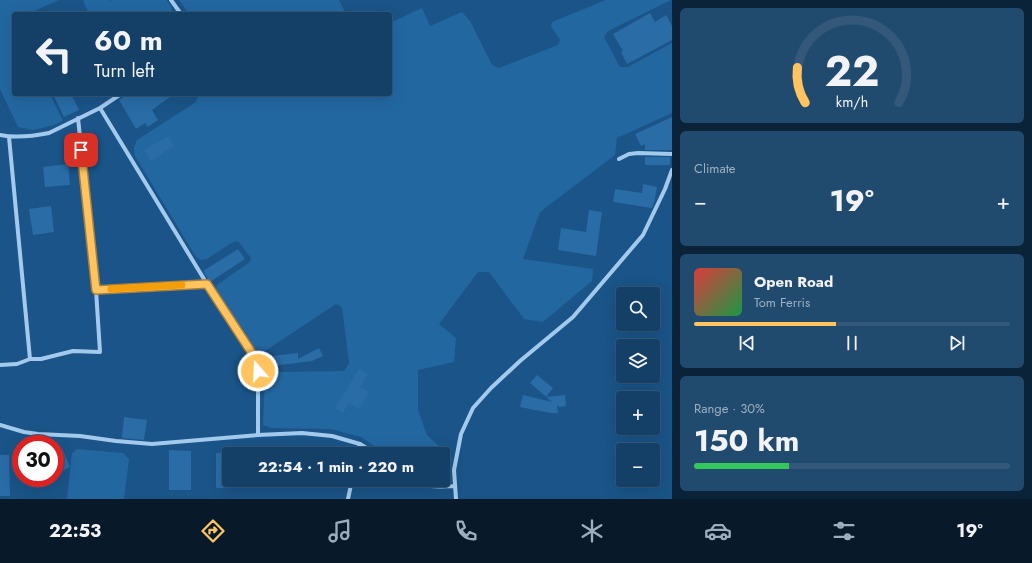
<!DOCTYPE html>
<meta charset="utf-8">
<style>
:root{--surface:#143f66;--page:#214a6f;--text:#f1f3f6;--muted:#9dafbf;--line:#33587a;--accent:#ffc35f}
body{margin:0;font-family:Jost,sans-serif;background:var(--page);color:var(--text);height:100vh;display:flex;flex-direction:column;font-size:15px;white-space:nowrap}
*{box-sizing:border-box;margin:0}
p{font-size:13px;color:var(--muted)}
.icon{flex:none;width:22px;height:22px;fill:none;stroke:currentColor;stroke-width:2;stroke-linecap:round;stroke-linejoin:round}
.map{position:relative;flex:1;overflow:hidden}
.side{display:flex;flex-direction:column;gap:8px;padding:8px;background:#0b2338;width:360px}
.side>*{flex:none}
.guide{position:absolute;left:12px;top:12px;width:380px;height:84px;border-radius:4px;box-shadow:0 4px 16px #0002,0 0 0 1px var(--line);background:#143f66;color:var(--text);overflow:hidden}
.controls{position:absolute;left:616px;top:287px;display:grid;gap:8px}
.controls a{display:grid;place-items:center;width:44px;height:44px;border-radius:4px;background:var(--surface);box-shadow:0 4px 16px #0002,0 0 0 1px var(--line);font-size:20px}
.speed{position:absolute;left:12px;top:435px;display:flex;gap:8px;font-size:20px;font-weight:700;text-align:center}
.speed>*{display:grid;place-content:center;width:52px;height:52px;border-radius:50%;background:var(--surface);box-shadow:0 4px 16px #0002,0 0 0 1px var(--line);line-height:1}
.speed .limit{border:6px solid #d22;background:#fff;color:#111}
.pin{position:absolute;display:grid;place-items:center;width:34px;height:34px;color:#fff;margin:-17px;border-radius:8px;box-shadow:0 2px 6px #0006}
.me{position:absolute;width:44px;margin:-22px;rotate:341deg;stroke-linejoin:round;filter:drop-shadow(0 0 3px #0008)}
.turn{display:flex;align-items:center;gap:14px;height:84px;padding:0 16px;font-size:18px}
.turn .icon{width:52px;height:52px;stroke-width:2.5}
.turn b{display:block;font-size:28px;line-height:34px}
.big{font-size:30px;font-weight:700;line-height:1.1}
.side .tile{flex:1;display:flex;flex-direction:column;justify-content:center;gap:6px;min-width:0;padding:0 14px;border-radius:6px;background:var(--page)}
.side .dial{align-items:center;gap:0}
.dial svg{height:104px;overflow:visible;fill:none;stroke:var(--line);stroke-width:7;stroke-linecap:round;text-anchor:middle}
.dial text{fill:var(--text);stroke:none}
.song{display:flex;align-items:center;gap:12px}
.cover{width:48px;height:48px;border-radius:6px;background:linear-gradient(135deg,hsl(0 70% 55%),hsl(140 70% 35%))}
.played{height:4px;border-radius:2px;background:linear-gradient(90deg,var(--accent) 45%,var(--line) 45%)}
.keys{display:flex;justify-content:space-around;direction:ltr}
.heat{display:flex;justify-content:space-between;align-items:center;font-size:22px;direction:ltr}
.charge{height:6px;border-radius:3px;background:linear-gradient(90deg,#34c759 30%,var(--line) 0)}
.trip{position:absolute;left:222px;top:447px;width:228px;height:40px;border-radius:4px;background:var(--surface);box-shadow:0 4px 16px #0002,0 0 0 1px var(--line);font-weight:700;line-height:40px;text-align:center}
.tab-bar{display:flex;height:64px;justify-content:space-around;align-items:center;background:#081929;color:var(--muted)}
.tab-bar .icon{width:28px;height:28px}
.tab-bar .selected{color:var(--accent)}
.tab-bar b{font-size:18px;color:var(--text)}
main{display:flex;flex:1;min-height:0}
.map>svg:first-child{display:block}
.green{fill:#2367a1}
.building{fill:#296ca6}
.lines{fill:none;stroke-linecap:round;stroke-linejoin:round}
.minor{stroke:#a3caed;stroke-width:4}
.route-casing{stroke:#a67f3e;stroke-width:10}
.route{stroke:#ffc35f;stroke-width:7}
.slow{stroke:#f59e0b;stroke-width:7}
</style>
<main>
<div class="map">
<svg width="672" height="499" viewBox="0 0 672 499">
<rect width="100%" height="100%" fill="#1a5488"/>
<path class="green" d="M0 0H59L27 14H14V94H50L63 121 54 125 33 130 18 127 0 89Z
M83 0H109L110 1 112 0H166L171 6 172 13 89 14Z
M179 0H339L346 14H189Z
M606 0H671L608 31 604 37 620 67H628L672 43V113L617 138 615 155 540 212 523 259 593 269 592 281 543 322 524 319 489 272H478L439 324 456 338 454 362 418 370V410L427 435 452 458 449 473 443 476V454H386L361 437 331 429 271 428 263 425 265 376 269 372 344 371 349 363 342 307 336 304 262 353 256 352 216 290 217 285 250 262 251 258 238 241 233 242 207 259 201 260 196 257 135 156 134 147 137 140 196 102 199 94H390V23L422 8 430 26 462 12 470 21 492 65 499 68 558 45 560 40 551 26 552 22Z
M77 449 123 453 129 459 124 499H67L72 453Z"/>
<path class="building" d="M650 13 655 22 666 15 672 26V40L627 64 621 52 623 51 613 34Z
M53 94H71L79 110 64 117Z
M128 94H174L152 110 158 120 148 127 145 123 136 129 119 100Z
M672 117V150H645V144L641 146 635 134Z
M168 136 174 146 151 161 144 150Z
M645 157H670V165H645Z
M68 164 70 185 45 187 43 167Z
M643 184 657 187 654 203 652 208 613 202 615 189 642 193Z
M51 206 54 232 33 235 29 209Z
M589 210 602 212 596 256 558 250 561 228 586 232Z
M238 249 245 259 210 282 203 271Z
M319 348 323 356 312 361 273 366 272 356 298 353V359Z
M359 369 368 374 360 387 369 392 359 409 349 403 343 413 335 408Z
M537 375 553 388 546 397 565 395 566 406 559 407 557 405 558 413H550L520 407 523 395 552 402 530 383Z
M124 417 147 420 144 440 122 438Z
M62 448 70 467 55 474V451Z
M169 450 191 451V490H169Z
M216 453H229V488H216Z
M0 455H9L10 496H0Z"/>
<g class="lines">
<path class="minor" d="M171 0 181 14
M100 108 207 284 250 350 255 361 258 371V435
M0 135C15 138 34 136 49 133L100 108 121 94
M9 137 30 359H41L73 351 100 352 96 290 78 118
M619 159 629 154 638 153 672 154
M96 290 207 284
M0 365 17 364 30 359
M0 425 24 432 38 434 80 436 116 441 152 444 258 435 302 433 332 436 360 444 376 454
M357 454 360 444
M417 480C428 489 441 486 455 486
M348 499 352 480
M456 499 454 470 461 434 473 408 491 388 520 361 573 317 643 235 665 189 672 170"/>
</g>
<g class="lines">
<g class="route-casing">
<path id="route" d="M81 150 96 290 207 284 250 350 255 361 258 371"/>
</g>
<use href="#route" class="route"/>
<path class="slow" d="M111 289 182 285"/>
</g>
</svg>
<div class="controls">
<a><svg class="icon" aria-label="search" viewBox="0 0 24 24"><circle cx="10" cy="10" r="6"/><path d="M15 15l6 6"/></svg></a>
<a><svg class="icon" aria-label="layers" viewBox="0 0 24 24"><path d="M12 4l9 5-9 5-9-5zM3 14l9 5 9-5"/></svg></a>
<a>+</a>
<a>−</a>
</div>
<div class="speed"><div class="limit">30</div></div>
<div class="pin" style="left:81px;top:150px;background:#d93025"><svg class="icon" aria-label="arrive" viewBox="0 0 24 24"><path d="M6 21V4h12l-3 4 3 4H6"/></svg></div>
<svg class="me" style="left:258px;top:371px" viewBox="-20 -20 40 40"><circle r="17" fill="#ffc35f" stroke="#fff" stroke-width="3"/><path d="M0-11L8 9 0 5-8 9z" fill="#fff"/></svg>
<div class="trip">22:54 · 1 min · 220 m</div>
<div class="guide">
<div class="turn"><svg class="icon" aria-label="left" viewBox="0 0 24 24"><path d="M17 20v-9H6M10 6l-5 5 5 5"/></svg><div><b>60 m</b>Turn left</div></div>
</div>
</div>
<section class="side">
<div class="tile dial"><svg viewBox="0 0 100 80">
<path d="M14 69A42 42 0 1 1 86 69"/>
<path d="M14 69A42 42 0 0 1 8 42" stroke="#ffc35f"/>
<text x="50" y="56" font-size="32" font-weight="700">22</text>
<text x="50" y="72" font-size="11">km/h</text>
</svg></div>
<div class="tile"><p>Climate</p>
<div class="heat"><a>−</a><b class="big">19°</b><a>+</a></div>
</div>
<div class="tile">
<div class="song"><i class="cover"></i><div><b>Open Road</b><p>Tom Ferris</p></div></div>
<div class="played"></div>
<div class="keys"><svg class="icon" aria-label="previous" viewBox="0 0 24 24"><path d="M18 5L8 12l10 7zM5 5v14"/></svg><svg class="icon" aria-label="pause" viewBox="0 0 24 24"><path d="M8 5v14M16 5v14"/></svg><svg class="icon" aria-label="next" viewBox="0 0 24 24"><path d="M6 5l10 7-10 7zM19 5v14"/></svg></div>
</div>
<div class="tile"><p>Range · 30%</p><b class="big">150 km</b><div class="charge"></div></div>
</section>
</main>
<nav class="tab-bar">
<b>22:53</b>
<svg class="icon selected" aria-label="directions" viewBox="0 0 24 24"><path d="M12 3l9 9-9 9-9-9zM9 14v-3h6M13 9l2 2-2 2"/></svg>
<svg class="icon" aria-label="music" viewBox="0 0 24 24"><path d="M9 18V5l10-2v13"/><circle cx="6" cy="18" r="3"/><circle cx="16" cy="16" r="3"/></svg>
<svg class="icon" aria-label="phone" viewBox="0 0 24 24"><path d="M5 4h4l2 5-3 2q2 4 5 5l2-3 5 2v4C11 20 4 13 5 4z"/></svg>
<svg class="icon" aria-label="climate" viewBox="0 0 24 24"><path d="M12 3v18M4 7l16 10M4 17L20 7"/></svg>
<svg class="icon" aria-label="car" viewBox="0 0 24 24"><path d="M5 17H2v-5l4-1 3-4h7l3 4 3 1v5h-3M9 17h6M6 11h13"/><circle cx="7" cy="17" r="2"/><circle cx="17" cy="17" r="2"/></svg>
<svg class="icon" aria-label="filters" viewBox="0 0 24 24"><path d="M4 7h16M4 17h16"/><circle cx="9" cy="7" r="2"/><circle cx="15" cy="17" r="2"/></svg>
<b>19°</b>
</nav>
